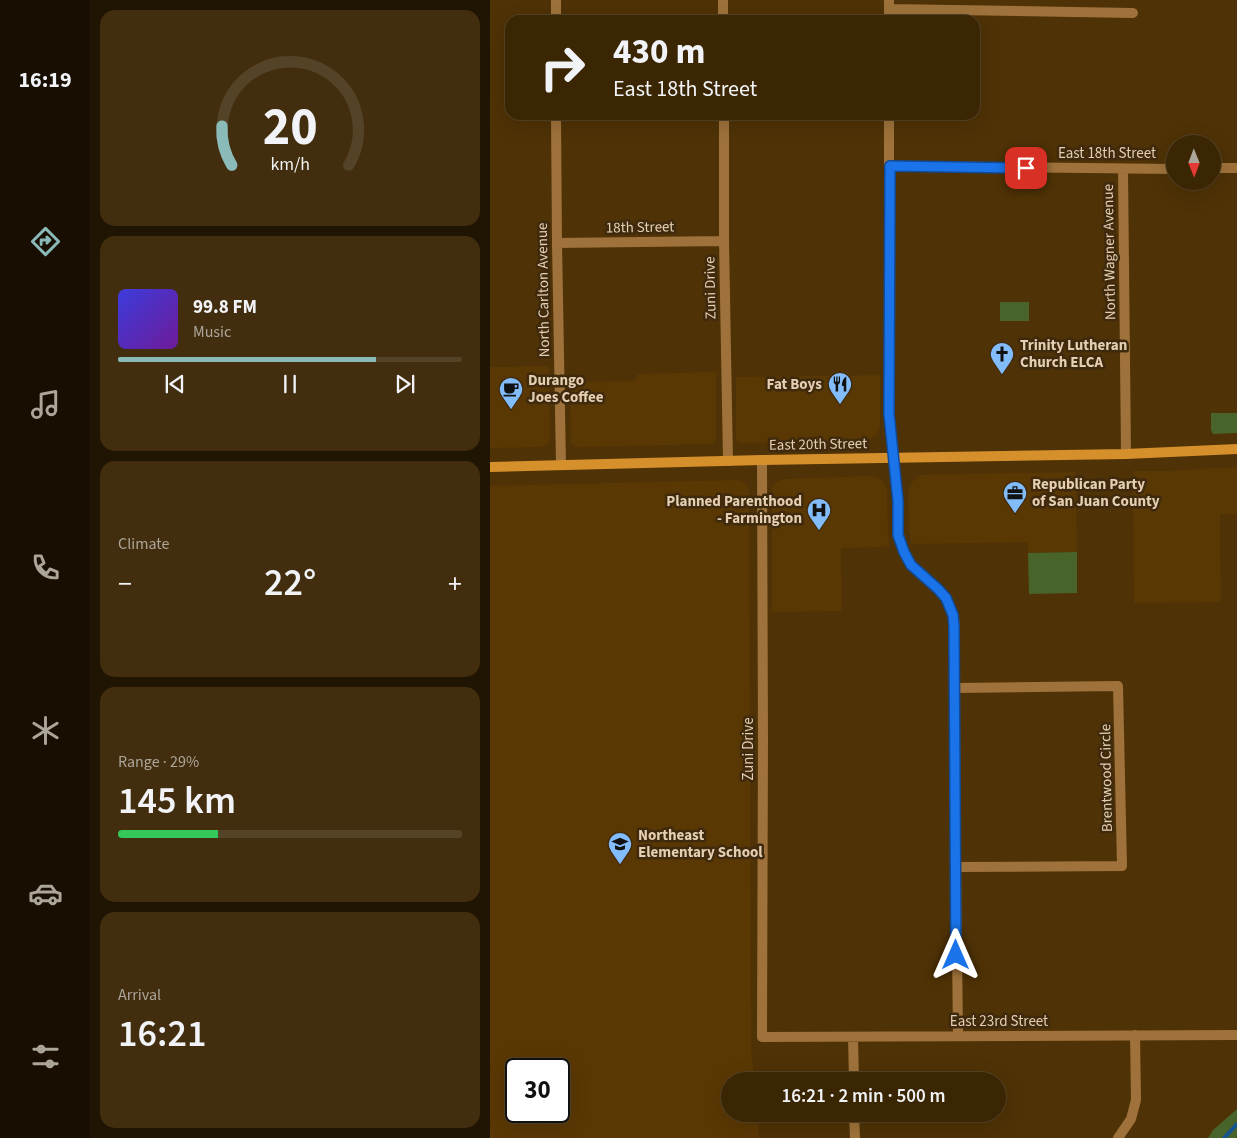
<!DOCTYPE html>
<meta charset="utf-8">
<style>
:root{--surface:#3b2604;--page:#422e0e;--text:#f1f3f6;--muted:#aca59a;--line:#544326;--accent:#8bbbb9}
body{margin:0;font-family:"Source Sans 3",sans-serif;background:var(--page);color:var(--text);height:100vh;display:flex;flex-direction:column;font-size:19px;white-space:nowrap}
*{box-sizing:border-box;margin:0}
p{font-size:16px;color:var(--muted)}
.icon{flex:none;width:28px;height:28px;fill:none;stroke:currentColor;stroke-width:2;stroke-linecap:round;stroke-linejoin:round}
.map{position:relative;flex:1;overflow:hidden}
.sheet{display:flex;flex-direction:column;gap:10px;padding:10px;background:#201502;width:400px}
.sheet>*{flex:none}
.top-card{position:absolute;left:15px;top:15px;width:475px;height:105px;border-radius:15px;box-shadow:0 5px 20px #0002,0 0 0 1px var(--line);background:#3b2604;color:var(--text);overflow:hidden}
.needle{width:32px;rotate:179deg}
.fabs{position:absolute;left:676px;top:135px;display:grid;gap:10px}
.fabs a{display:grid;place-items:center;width:55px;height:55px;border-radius:50%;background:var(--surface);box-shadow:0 5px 20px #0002,0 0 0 1px var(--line);font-size:25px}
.speed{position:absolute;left:15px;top:1058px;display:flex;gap:10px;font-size:25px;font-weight:700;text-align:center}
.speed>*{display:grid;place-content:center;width:65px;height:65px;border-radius:50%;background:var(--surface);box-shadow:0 5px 20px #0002,0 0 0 1px var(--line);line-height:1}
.speed .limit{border:2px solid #111;border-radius:8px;background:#fff;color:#111}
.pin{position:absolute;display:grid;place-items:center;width:42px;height:42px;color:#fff;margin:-21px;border-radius:10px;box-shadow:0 2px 8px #0006}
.me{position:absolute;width:55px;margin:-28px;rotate:0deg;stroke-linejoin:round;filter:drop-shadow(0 0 4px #0008)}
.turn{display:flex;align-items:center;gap:18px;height:105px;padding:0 25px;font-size:22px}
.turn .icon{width:65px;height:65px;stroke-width:2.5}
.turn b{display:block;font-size:35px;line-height:42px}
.big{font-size:38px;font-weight:600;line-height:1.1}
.sheet .tile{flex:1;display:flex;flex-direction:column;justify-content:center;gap:8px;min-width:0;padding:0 18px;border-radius:15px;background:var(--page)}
.sheet .dial{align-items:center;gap:0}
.dial svg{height:130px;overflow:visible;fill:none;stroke:var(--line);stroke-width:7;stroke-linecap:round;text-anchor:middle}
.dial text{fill:var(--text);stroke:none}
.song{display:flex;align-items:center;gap:15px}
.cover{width:60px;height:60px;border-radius:8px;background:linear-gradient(135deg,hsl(240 70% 55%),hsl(280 70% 35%))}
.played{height:5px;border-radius:2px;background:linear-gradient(90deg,var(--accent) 75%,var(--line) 75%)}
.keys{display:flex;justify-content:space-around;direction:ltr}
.heat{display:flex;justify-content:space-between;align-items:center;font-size:28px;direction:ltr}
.charge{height:8px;border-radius:4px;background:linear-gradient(90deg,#34c759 29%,var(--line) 0)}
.trip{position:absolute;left:231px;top:1072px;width:285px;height:50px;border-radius:25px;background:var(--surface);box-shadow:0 5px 20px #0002,0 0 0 1px var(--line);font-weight:600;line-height:50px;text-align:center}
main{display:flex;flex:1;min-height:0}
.dock{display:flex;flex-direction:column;width:90px;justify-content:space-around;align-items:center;background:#180f02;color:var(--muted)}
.dock .icon{width:35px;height:35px}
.dock .on{color:var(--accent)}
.dock b{font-size:22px;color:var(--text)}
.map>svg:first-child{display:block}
.built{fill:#5a3804;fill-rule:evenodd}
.green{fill:#48642a}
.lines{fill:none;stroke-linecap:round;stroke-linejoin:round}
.stream{stroke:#14558f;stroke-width:4}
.minor{stroke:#9e723a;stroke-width:10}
.secondary{stroke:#d6902b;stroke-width:10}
.route-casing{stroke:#114b97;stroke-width:12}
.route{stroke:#1a73e8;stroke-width:9}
.labels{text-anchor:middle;stroke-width:5;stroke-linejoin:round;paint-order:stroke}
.street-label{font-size:15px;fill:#e4ceb4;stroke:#3f2a0e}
.poi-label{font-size:15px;font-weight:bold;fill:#e4ceb4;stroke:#3f2a0e;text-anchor:start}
</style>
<main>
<nav class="dock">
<b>16:19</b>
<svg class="icon on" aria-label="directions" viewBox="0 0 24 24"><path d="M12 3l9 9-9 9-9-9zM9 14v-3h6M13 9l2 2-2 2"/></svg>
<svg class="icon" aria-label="music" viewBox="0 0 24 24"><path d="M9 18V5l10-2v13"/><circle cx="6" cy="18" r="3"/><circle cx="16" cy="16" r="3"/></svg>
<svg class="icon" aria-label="phone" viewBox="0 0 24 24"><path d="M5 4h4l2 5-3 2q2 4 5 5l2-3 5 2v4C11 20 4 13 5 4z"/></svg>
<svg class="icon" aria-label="climate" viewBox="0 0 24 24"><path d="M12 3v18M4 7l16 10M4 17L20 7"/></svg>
<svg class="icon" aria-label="car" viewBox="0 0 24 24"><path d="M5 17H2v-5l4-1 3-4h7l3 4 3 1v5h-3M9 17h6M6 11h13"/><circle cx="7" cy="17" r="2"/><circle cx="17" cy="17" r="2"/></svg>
<svg class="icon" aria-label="filters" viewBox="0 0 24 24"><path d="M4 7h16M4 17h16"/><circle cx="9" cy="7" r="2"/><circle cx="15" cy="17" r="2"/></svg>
</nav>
<section class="sheet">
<div class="tile dial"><svg viewBox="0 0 100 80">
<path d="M14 69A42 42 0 1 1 86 69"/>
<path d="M14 69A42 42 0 0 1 8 45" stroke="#8bbbb9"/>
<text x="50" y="56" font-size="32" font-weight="700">20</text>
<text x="50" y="72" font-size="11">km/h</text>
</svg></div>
<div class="tile">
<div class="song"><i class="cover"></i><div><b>99.8 FM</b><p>Music</p></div></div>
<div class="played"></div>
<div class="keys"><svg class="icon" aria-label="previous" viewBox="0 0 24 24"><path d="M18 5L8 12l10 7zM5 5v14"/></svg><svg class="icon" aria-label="pause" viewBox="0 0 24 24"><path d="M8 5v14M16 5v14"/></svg><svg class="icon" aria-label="next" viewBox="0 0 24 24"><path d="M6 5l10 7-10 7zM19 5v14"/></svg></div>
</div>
<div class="tile"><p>Climate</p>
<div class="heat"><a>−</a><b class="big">22°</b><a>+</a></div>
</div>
<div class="tile"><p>Range · 29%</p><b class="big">145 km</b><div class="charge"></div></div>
<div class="tile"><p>Arrival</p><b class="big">16:21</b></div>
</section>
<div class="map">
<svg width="747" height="1138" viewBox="0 0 747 1138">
<rect width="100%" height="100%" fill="#4f3206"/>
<path class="built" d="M59 366 60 439 58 443 56 445 51 447 0 448V367Z
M226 372V439L224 443 222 444 86 447 81 443 80 382 146 381 147 374Z
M390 375V427L387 433 381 438 369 441 253 443 249 442 246 439V377Z
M747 467V514H730L731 602 644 603 643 471H678Z
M586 472 587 552 538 553 537 542 424 544 421 545 419 532 418 491 421 483 430 475Z
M382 476 391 479 395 484 397 489 398 535 399 545 393 547 351 548 352 611 282 612V489L285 483 293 479Z
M248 480 255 483 259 490 261 1049 265 1081H240V1114H268L269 1138H0V486ZM26 1069H69V1111H26Z"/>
<path class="green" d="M510 302H539V321H510Z
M721 413H747V433L723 434 721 430Z
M587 552V593L539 594 538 553Z
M747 1109V1137L746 1138H718L723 1130Z"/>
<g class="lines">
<path class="stream" d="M734 1138 747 1124"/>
<path class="minor" d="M66 0V20
M233 0V20
M399 0V20
M399 9 643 13
M66 115 67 243 71 465
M234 115V241L238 461
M399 115V414L408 501 409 535 414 552 421 565 429 573 448 589 456 598 463 615 465 626V776L468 1036
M400 166 685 169
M722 168H747
M633 169 636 454
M67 243 234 241
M272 460 273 740 272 1037 747 1035
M465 688 628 686 632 866 466 867
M363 1037 364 1081
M364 1114 365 1138
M628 1138 641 1119 646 1100 645 1035"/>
<path class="secondary" d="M0 467 272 460 636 454 747 449"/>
</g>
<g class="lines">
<g class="route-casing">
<path id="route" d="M466 955 464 626 463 615 456 598 448 589 421 565 414 552 408 535V501L399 414 400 166 536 168"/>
</g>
<use href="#route" class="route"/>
</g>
<defs>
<g id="church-pin" transform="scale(1.25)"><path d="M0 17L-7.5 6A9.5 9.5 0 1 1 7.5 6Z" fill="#82bcfa" stroke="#3f2a0e"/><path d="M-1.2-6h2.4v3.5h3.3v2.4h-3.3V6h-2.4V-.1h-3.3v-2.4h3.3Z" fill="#111"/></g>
<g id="restaurant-pin" transform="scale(1.25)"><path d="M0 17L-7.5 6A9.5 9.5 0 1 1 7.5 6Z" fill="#82bcfa" stroke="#3f2a0e"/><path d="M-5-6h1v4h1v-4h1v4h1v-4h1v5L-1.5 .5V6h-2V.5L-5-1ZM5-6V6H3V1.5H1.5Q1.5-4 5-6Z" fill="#111"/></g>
<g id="cafe-pin" transform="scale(1.25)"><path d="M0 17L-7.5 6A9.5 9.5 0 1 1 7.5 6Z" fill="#82bcfa" stroke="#3f2a0e"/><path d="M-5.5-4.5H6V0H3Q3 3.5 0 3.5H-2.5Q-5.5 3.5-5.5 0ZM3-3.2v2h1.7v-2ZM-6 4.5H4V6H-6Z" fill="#111"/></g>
<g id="office-pin" transform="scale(1.25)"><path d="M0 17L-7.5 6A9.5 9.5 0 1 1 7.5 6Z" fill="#82bcfa" stroke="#3f2a0e"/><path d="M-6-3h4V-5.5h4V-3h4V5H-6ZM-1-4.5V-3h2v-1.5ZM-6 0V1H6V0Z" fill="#111"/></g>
<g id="hospital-pin" transform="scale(1.25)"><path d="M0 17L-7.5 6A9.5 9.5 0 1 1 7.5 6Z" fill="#82bcfa" stroke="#3f2a0e"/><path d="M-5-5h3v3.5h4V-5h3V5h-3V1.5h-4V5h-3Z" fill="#111"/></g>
<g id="school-pin" transform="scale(1.25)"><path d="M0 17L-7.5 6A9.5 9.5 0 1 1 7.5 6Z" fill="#82bcfa" stroke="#3f2a0e"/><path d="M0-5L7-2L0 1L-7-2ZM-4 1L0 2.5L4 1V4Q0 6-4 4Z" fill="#111"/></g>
</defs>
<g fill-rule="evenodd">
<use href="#church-pin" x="512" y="354"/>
<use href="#restaurant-pin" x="350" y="384"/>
<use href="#cafe-pin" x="21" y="389"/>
<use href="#office-pin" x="525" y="493"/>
<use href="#hospital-pin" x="329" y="510"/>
<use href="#school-pin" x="130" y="844"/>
</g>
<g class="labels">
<g class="street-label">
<text x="617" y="158">East 18th Street</text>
<text transform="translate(150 227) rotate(-1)" y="5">18th Street</text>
<text transform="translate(619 252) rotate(-91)" y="5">North Wagner Avenue</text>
<text transform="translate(220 288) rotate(-91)" y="5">Zuni Drive</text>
<text transform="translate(53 290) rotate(-91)" y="5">North Carlton Avenue</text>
<text transform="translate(328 444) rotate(-1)" y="5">East 20th Street</text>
<text transform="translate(258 749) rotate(-90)" y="5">Zuni Drive</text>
<text transform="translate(616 778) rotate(-91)" y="5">Brentwood Circle</text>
<text x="509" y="1026">East 23rd Street</text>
</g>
<g class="poi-label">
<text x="530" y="350">Trinity Lutheran<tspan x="530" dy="17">Church ELCA</tspan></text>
<text x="38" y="385">Durango<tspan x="38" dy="17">Joes Coffee</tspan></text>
<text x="332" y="389" text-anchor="end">Fat Boys</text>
<text x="542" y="489">Republican Party<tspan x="542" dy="17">of San Juan County</tspan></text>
<text x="312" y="506" text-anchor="end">Planned Parenthood<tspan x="312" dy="17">- Farmington</tspan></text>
<text x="148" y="840">Northeast<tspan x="148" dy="17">Elementary School</tspan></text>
</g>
</g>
</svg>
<div class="fabs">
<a><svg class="needle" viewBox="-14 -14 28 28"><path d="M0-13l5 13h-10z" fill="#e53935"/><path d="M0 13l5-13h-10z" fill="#aca59a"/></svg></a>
</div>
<div class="speed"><div class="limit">30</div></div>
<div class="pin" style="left:536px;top:168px;background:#d93025"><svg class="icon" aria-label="arrive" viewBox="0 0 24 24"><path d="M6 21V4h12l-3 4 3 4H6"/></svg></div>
<svg class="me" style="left:466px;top:955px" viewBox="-20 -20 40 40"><path d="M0-17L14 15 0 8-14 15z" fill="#1a73e8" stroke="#fff" stroke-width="4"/></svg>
<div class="trip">16:21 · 2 min · 500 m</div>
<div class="top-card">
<div class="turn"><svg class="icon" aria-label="right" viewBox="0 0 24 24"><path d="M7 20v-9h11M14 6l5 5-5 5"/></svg><div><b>430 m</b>East 18th Street</div></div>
</div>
</div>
</main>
